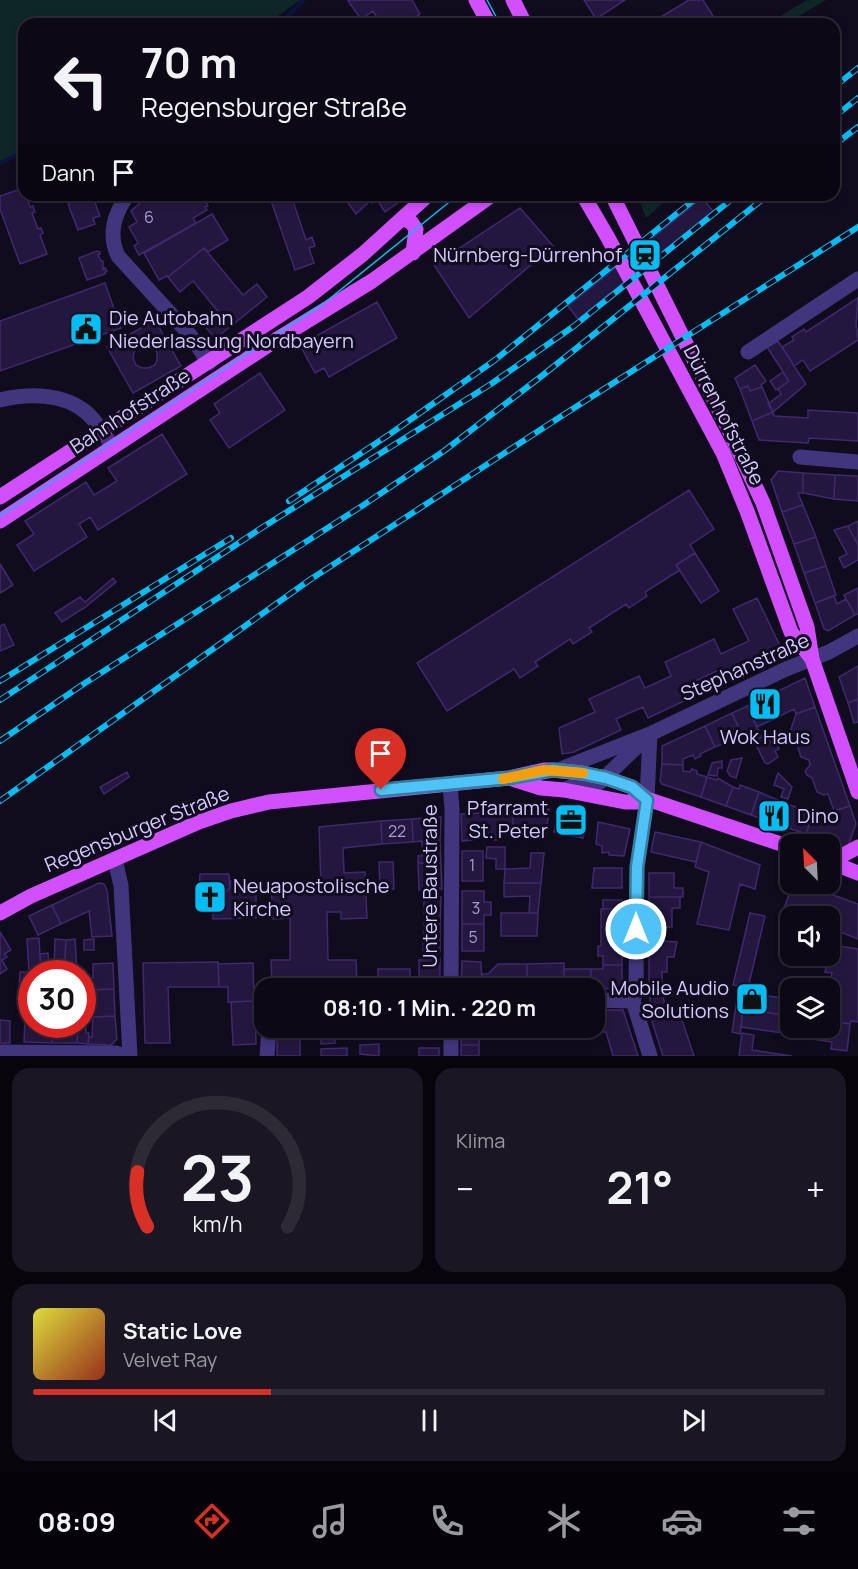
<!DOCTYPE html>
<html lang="de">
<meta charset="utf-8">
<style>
:root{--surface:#0d0816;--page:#1b1623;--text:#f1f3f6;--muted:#9a9aa1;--line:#2d2935;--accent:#d93025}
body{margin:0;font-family:Manrope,sans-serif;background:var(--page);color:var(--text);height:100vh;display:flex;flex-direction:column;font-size:22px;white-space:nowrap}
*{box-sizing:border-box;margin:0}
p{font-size:20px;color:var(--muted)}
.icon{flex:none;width:33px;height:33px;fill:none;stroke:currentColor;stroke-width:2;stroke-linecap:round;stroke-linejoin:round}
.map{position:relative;height:1056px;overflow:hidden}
.drawer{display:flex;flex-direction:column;gap:12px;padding:12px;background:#07040c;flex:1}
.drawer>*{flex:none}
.top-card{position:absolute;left:18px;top:18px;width:822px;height:183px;border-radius:18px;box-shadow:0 3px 9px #0003,0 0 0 2px var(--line);background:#0d0816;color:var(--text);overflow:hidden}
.needle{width:39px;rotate:336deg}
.fabs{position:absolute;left:780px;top:834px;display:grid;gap:12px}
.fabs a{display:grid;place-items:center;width:60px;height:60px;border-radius:12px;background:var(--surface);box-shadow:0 3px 9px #0003,0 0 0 2px var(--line);font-size:30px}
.speed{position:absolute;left:18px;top:960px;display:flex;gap:12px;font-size:30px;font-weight:700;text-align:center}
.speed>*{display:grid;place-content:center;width:78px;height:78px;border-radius:50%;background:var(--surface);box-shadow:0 3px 9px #0003,0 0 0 2px var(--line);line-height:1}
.speed .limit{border:9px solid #d22;background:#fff;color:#111}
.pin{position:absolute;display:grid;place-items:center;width:51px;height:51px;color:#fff;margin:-62px -26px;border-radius:50% 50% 50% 0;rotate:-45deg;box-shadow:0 0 6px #0007}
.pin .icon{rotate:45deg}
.me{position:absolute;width:66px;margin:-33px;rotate:0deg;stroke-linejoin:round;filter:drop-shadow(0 0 4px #0008)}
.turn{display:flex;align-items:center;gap:21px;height:126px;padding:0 24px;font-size:27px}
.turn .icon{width:78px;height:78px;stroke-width:2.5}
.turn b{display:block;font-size:42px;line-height:51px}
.then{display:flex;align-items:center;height:57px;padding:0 24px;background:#0003;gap:12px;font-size:22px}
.big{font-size:45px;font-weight:700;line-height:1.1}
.drawer .card{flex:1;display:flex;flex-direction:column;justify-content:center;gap:9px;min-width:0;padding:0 21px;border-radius:18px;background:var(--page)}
.drawer .dial{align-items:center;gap:0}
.dial svg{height:156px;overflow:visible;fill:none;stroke:var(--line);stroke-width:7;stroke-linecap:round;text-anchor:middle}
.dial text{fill:var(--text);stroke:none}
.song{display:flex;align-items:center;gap:18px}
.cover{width:72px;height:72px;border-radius:9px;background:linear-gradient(135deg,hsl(60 70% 55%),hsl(10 70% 35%))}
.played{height:6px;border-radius:3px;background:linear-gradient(90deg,var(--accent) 30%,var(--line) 30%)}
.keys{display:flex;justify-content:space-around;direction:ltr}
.heat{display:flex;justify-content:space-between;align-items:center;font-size:33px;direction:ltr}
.drawer .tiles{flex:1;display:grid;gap:12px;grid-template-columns:1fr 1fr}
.card:last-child{grid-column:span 2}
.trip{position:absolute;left:254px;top:978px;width:351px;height:60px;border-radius:18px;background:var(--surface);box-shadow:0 3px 9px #0003,0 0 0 2px var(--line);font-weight:700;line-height:60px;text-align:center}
.tabs{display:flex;height:96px;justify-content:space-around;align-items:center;background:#050309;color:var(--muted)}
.tabs .icon{width:42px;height:42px}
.tabs .selected{color:var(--accent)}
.tabs b{font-size:27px;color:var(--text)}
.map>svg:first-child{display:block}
.green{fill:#0e2628}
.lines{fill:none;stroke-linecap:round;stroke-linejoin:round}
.stream{stroke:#08143b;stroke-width:4}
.building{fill:#24173f;stroke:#3e296c;stroke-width:1.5;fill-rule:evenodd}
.minor{stroke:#41357e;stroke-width:15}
.major{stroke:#d24fff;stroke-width:15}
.tram{stroke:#00bef3;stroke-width:1.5}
.rail-casing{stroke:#00bef3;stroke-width:6}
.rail{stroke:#110b1e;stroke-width:4;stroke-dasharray:11;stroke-linecap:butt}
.route-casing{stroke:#337fa1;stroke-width:15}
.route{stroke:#4fc3f7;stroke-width:10}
.slow{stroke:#f59e0b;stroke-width:10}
.labels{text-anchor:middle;stroke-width:6;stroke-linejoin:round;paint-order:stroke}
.number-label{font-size:16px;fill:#a99ccf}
.poi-label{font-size:20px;fill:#d5c8ff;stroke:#110b1e;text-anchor:end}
.street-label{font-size:20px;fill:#d5c8ff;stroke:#110b1e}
</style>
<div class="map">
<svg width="858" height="1056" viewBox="0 0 858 1056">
<rect width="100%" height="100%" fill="#110b1e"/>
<path class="green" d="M0 0H300L267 24H24V150L0 162Z
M807 0H826L786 24H767Z
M637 195H673L646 218Z"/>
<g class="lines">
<path class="stream" d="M279 24 304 0
M0 163 24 152"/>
</g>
<path class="building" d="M351 0H412L420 14 416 17 420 24H381L373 11 361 19 348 1Z
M584 0H625L596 19Z
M689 0H703L718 24H649Z
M24 188V195H26L30 207 33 206 35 212 32 213 38 229 41 228 43 233 40 235 47 254 20 264 0 209V196Z
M72 195H92L100 216 93 218 95 224 78 230 68 204 74 201Z
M137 195H202L208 206 205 207 207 210 193 218 196 223 139 255 134 246 138 243 129 227 137 222 131 211 140 203 136 196Z
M269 195H291L306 240 312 237 315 246 309 248 314 263 295 270Z
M342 195H405L406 197 385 212 377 200 372 203 370 201 356 214Z
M702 198 713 211 578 319 568 306Z
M520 208 553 246 469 318 434 265Z
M212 214 228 240 208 252 204 248 168 277 167 276 159 280 144 253Z
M204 248 243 295 257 284 267 297 215 339 205 326 220 314 193 281 180 292 168 277Z
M97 251 100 252V254L98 255 101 261H103V269L105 268 107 271 105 272V274L87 280 79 258Z
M105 283 121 328 0 371V321Z
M858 298 856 325 858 340 810 371 803 360 794 366 782 347 794 340 792 337 804 329 806 332Z
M377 302 397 338 329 377 324 368 315 373 300 345Z
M155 320 181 366 133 393 107 347ZM145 344 153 346 157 352V360L155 365 148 368H142L136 365 133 358 134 352 138 346Z
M778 341 806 384 773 412 768 404 781 394 778 389 789 381 767 347Z
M755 365 766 381 761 385 762 387 750 391 748 386 740 389 735 378Z
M783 372 789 381 776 390 770 381Z
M260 373 285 410 229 448 210 420 220 413 214 404Z
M748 386 750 391 762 387 773 412 752 421 740 389Z
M808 410 858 413V441L809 438 808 443 759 440 752 421 773 412 774 416 808 418Z
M162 434 187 474 98 530 90 517 79 524 87 537 34 571 17 545 34 534 25 521 86 482 94 495 117 481 108 468Z
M778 471 803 473V493H798L803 505 782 512 771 480Z
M803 473 835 475 834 499 803 493Z
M835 475 858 476V501L834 499Z
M689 490 714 529 690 545 695 553 676 565 680 570 645 592 647 596 629 608 626 604 589 628 592 632 573 644 570 639 535 662 538 666 520 678 514 669 447 711 417 663Z
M803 505 816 537 794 544 782 512Z
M858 521V545L848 526Z
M848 526 858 545V560L844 568 839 558 847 554 834 530Z
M816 537 826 566 804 573 794 544Z
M695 553 719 591 701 603 676 565Z
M0 564 13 585 0 593Z
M826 566 836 595 815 603 804 573Z
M113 578 116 582 83 609H82L62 622 55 613 80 597 85 602Z
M858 588V614L855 615 844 595Z
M834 596 837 604 846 599 855 615 828 631 824 629 815 603Z
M757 598 784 654 724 682 719 670 691 683 697 695 648 718 643 707 616 719 621 730 574 752 562 754 559 728 595 712 589 699 639 676 645 688 671 676 665 662 714 639 721 654 749 641 733 609Z
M4 624 14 645 0 651V626Z
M858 666V699L848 703 839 677Z
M805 678 815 707 796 714 794 709 757 727 747 706Z
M858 699V722L854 723 848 703Z
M747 706 762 737 754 741 751 729 742 735 732 713Z
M815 707 850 806 834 811 828 794 824 795 817 792 812 778 807 775 805 771 810 765 809 760 801 757 798 748 801 742 800 739 793 736 791 729 796 714Z
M732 713 742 735 715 747 705 726Z
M705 726 715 747 700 754 701 756 695 759 693 755 683 759V765L662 764V746Z
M766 735 772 744 776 743 779 749 775 751 778 757 768 764 765 763 754 741Z
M742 758 736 778 730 776 727 771 731 760Z
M722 761V768H718L717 776 708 775 712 763Z
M662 764 683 765V771L690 772 692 769 697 771V774L707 777 701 797 662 784 660 781Z
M127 772 129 777 104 794 100 787Z
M778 773 792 787 788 799 781 797 784 789 774 785Z
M707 777 717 780 718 778 733 787 726 806 701 797Z
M740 785 759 792 751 815 726 806 733 787 739 789Z
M759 792 787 804 779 825 751 815Z
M787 804 813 813 806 834 779 825Z
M850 806 856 824 847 849 806 834 813 813 834 821 837 816 834 811Z
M540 807V810L549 809 546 836 513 838V811Z
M495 809H503V812L513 811V834L497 835 498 840H491V835L473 836V840L462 841 461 814 495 812Z
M559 810 587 816 583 838 554 832Z
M441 817 440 841 422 843V841L413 842 412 819Z
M412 819 413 842 382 844 381 821Z
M381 821 382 844 343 848 344 873 365 872 367 918 341 919V912H327L328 960H356L357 982 272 983 271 960H290V918L273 919 271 885 308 881V886H321L319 827Z
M598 822 630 829 624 856 609 855V852L602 853V846L596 844Z
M655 832 701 842 696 862 651 852Z
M440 841 441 864 418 863V856H422V843Z
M701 842 760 865 755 889 740 884 729 930 697 924 709 872 695 867Z
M487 847H505V869H496V859L486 858Z
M462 851H483V881H462Z
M531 853H544L541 883H504L505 869 530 868Z
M379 862H393L394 889H380Z
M418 863 441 864 442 889 419 890Z
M594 868H622V888H592Z
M649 873H674V888H683V897H649Z
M200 874H229L230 888 214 905 198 906Z
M230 881H236V887H256V918L213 919V912H205V905H214L230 888Z
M99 883 104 884 107 890 112 936 92 937 89 911 61 924 52 905Z
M504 883H541L538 913H529L530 896 504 897Z
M793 884H803L858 904V939L830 928V916H798L783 911Z
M462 891H484V902H491V915H484V924H462Z
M424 897H441L440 924H424Z
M649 897H680V908H672V927L649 928Z
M603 900H622V909H603Z
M52 905 61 924 38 935 29 916Z
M601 909H622V965H603V956H598V946H601Z
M501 913H538L537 936H501Z
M750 913 765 916 748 988 733 985Z
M424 924H440V951H423Z
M462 924H484V951H462Z
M0 932 11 950 4 954 7 957 2 960 7 969 0 974Z
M649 934H663V941L677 942 674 957H667V972H662V984H649Z
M39 938 41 974H32V990H19L20 972H29L27 939Z
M55 939 66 940 64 974H60V970L54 969Z
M75 939 77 974H64L66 940Z
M94 939V950H84V940Z
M833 945 858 949V1022L851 1021 850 1024 830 1021 829 988 832 973 825 972 830 948H832Z
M48 953 50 972 54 969 60 970V974H41L40 954Z
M440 959V988H419V960Z
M462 961 481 962 482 988H461Z
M218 962 219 987H168L170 1043H145L143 963Z
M113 963 114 989 86 990V978H93V964Z
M253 963 254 1001 228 1002V987H219L218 964Z
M564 963V988H527V964Z
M498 964H527V988H482V974H488Z
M603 965H622V989L591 988V969H603Z
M378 969H410V988H378Z
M564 969H591V988H564Z
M650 984H662V994L667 1011 678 1008 694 1056H663L650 1015Z
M114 989 115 1016 93 1017 91 990Z
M19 990H32V1004H19Z
M738 992 790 999V1016L743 1009 740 1034 732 1032Z
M255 1001 256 1044 233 1045 231 1002Z
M743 1009 790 1016V1025L783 1024 782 1033 741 1027Z
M594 1010H623L638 1056H613L606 1032H502V1028H594Z
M115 1016 117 1039 111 1045 88 1044 89 1037H92L93 1017Z
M25 1019H31L32 1024H53L52 1043 24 1042Z
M0 1020 10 1021V1043H0Z
M830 1021 850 1024 847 1051 831 1049 832 1042 791 1036 793 1028H830Z
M82 1022H86V1033H89L88 1044 77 1043 78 1024H82Z
M53 1024H78L77 1043H52Z
M277 1028H321V1031H300V1056H277Z
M321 1028H348V1030L335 1031V1043L321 1044Z
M398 1028H439V1032H398Z
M461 1029H480L479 1045H461Z
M742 1033 754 1035 752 1050 792 1056H739Z
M379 1044V1056L360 1054V1045Z
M461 1045H479V1056H461Z
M347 1048V1056H321V1049Z
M419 1048H439V1056H419Z"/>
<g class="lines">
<path class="minor" d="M128 195C114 213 108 235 118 256L190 335 209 363
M748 352 858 279
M0 400C28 393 64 393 87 413 98 423 105 436 113 447
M800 457 858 462
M650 734 647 799 637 867 636 991 633 1001 650 1056
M558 770 650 734 786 669 829 652 858 636
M450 784 452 809 451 988
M564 790 578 784 594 785 600 782 646 738
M115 859 121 886 130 1056
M594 1000 633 1001
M451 1028V1056
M0 1052 116 1053 124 1056
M267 1056 269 1028"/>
<path class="major" d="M476 0 489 24
M513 0 525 24
M583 195 607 236 723 453 747 511 791 632 812 659
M612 195 728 428 763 503 807 627 812 659 858 792
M403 219 411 222 416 229 413 253
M0 497 308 297 363 254 428 195
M0 521 276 340 372 281 492 195
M509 778 541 788 564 790 625 802H639L647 799
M830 862 858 847
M830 862 858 873
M0 913 31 896 199 822 231 811 269 802 509 778 544 770H553L582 773 606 778 632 787 647 799 790 847"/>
<path class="tram" d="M487 0 500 24
M0 516 323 304 458 195"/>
<g class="rail-casing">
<path id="rail" d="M834 87 858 68
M834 117 858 98
M834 145 858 127
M289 501 390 434 495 360 700 195
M0 681 231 538
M0 700 263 527 491 384 574 326 737 195
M0 741 82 685 362 506 444 451 543 375 768 195
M0 801 311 579 560 417 858 227"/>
</g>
<use href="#rail" class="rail"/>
</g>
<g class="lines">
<g class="route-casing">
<path id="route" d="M381 790 509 778 553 770 582 773 606 778 632 787 647 800 637 867 636 929"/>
</g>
<use href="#route" class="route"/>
<path class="slow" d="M503 779 544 770 583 773"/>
</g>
<defs>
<g id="station-square" transform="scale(1.725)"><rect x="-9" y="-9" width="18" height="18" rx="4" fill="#00bef3" stroke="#110b1e"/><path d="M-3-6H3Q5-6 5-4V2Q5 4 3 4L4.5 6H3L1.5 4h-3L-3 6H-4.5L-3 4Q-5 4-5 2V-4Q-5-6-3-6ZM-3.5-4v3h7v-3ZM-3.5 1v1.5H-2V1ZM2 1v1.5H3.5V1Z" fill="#111"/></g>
<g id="civic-square" transform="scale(1.725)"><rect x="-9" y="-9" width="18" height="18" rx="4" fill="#00bef3" stroke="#110b1e"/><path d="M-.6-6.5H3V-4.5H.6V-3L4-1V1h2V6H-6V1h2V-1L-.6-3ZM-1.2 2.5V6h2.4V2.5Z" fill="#111"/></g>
<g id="restaurant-square" transform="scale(1.725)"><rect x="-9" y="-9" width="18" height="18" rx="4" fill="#00bef3" stroke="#110b1e"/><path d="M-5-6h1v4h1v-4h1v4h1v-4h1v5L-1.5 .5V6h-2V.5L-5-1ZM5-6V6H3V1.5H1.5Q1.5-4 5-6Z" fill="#111"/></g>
<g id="office-square" transform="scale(1.725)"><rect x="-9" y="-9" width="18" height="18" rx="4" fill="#00bef3" stroke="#110b1e"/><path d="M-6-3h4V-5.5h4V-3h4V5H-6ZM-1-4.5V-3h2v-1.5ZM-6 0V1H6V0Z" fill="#111"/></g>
<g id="church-square" transform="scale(1.725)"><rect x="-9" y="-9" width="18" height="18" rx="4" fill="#00bef3" stroke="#110b1e"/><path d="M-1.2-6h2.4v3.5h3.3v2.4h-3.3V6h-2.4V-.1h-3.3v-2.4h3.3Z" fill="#111"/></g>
<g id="shop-square" transform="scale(1.725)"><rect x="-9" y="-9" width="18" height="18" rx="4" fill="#00bef3" stroke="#110b1e"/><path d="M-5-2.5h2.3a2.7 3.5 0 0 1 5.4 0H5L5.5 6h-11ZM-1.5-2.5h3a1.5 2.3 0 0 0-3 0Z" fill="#111"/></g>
</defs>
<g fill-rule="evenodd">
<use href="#station-square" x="645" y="255"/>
<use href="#civic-square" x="86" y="329"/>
<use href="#restaurant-square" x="765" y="704"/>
<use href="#restaurant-square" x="774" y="816"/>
<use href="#office-square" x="571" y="820"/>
<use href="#church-square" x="210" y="897"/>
<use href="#shop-square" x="752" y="999"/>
</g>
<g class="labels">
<g class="number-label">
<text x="149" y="223">6</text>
<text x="397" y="837">22</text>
<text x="472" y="871">1</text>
<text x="476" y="914">3</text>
<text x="473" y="943">5</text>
</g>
<g class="poi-label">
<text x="622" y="262">Nürnberg-Dürrenhof</text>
<text x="109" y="325" text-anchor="start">Die Autobahn<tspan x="109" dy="23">Niederlassung Nordbayern</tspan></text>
<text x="765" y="744" text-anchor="middle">Wok Haus</text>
<text x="548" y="815">Pfarramt<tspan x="548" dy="23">St. Peter</tspan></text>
<text x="797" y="823" text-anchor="start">Dino</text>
<text x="233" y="893" text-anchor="start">Neuapostolische<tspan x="233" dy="23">Kirche</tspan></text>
<text x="729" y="995">Mobile Audio<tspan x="729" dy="23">Solutions</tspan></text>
</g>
<g class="street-label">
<text transform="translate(130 411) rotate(-33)" y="7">Bahnhofstraße</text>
<text transform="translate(724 415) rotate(63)" y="7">Dürrenhofstraße</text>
<text transform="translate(745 667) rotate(-24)" y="7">Stephanstraße</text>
<text transform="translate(137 829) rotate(-22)" y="7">Regensburger Straße</text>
<text transform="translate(430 886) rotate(-90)" y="7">Untere Baustraße</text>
</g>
</g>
</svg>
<div class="fabs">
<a><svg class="needle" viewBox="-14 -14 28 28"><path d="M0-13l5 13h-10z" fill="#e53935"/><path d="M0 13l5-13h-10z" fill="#9a9aa1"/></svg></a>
<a><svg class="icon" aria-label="sound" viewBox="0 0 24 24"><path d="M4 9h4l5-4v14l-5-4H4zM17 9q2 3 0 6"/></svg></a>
<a><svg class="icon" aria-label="layers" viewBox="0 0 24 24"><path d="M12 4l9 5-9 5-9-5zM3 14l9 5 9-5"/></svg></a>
</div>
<div class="speed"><div class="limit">30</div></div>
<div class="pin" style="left:381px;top:790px;background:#d93025"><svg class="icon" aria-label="arrive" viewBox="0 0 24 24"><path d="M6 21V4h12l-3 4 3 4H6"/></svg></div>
<svg class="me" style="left:636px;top:929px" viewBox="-20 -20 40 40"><circle r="17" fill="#4fc3f7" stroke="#fff" stroke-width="3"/><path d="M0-11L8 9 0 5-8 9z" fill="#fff"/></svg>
<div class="trip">08:10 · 1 Min. · 220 m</div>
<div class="top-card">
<div class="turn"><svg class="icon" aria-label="left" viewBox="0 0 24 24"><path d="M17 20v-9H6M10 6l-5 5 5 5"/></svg><div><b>70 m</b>Regensburger Straße</div></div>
<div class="then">Dann<svg class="icon" aria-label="arrive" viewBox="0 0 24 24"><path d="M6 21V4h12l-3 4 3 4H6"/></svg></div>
</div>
</div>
<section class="drawer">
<div class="tiles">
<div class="card dial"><svg viewBox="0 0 100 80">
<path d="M14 69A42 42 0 1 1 86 69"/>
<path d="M14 69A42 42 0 0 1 9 41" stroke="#d93025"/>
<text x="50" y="56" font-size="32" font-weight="700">23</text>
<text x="50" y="72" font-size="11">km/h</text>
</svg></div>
<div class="card"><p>Klima</p>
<div class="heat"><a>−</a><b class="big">21°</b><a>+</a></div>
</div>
<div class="card">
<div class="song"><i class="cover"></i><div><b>Static Love</b><p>Velvet Ray</p></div></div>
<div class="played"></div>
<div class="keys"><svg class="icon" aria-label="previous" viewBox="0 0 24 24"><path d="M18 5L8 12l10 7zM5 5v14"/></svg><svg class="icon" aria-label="pause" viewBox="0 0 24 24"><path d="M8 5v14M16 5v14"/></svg><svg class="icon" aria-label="next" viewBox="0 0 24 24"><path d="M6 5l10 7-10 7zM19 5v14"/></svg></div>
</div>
</div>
</section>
<nav class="tabs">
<b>08:09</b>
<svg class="icon selected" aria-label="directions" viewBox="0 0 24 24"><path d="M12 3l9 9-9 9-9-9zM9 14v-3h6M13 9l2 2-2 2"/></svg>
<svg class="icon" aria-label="music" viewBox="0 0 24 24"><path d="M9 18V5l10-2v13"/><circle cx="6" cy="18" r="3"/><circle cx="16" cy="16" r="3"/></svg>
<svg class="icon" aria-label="phone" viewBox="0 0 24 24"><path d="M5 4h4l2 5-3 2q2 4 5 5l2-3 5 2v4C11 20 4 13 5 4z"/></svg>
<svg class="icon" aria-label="climate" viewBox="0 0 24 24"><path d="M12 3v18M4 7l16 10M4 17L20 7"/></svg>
<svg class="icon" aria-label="car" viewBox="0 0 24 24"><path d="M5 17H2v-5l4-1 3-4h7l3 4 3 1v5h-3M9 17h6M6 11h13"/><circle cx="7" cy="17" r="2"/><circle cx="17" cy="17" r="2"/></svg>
<svg class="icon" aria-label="filters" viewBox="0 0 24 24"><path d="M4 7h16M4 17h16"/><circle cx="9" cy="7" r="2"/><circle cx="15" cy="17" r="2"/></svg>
</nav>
